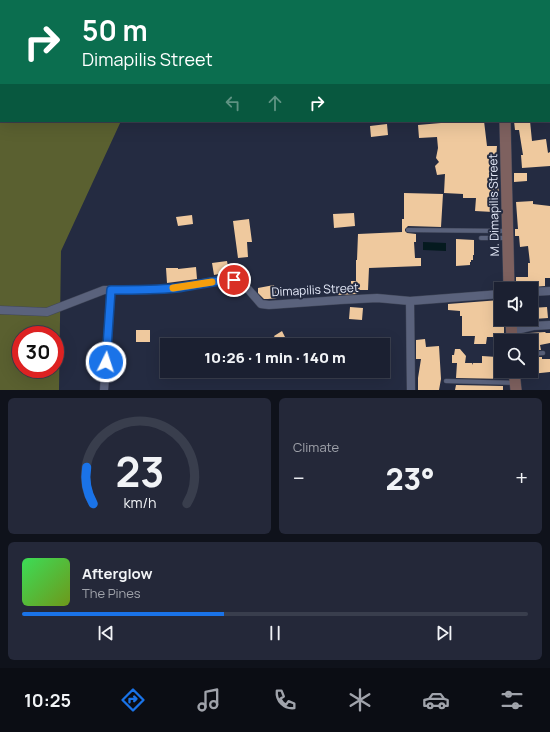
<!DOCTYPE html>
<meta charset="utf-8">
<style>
:root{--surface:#1b2031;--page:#242839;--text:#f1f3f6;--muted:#a0a3ab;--line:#393e4d;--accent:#1a73e8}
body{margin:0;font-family:Manrope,sans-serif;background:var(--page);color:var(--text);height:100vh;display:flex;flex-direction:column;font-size:15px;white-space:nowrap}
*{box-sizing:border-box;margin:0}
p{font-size:13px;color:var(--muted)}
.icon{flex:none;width:22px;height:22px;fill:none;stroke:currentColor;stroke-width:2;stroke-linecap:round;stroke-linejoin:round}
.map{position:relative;height:390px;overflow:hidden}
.sheet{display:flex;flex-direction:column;gap:8px;padding:8px;background:#0f121b;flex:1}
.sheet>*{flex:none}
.top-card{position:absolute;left:0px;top:0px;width:550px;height:122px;box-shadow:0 4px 16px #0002,0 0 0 1px var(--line);background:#0b6e4f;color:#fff;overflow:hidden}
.controls{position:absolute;left:494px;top:282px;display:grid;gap:8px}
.controls a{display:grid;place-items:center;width:44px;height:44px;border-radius:0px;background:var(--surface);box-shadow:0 4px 16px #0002,0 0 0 1px var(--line);font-size:20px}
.speed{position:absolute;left:12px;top:326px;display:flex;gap:8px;font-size:20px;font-weight:700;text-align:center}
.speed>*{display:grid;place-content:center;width:52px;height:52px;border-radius:50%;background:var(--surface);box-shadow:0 4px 16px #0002,0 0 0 1px var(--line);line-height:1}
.speed .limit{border:6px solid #d22;background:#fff;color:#111}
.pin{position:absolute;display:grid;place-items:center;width:34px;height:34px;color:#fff;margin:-17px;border:2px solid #fff;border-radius:50%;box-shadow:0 1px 4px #0007}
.me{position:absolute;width:44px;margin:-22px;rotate:4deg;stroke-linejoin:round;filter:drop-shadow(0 0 3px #0008)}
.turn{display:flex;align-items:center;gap:14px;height:84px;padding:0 16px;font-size:18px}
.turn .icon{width:52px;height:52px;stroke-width:2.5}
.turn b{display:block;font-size:28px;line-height:34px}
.lanes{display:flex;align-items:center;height:38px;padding:0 16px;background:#0003;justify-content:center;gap:20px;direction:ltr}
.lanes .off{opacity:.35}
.big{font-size:30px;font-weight:800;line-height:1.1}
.sheet .tile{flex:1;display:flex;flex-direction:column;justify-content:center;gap:6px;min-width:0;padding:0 14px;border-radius:6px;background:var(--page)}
.sheet .dial{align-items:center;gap:0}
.dial svg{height:104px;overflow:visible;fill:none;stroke:var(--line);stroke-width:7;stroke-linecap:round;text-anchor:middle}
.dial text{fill:var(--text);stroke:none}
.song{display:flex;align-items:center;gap:12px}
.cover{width:48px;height:48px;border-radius:6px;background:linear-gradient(135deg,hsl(130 70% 55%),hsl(80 70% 35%))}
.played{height:4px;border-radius:2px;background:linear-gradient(90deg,var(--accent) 40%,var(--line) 40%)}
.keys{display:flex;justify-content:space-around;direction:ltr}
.heat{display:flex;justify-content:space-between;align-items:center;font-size:22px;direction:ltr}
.sheet .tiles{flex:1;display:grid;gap:8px;grid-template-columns:1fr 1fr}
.tile:last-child{grid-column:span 2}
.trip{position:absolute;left:160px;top:338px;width:230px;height:40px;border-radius:0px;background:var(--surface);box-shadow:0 4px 16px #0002,0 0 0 1px var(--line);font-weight:800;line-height:40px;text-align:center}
.tabs{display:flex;height:64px;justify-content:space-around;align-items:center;background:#0b0d14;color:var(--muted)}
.tabs .icon{width:28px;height:28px}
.tabs .selected{color:var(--accent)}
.tabs b{font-size:18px;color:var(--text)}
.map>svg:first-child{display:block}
.forest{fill:#5a6030;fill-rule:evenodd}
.water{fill:#051a1f}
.building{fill:#efc99e}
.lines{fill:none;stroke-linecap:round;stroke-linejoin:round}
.lane-casing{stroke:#414759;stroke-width:5}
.street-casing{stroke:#414759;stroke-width:9}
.secondary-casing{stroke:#414759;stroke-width:12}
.lane{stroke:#5a627c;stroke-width:4}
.street{stroke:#5a627c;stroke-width:8}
.secondary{stroke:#7e615f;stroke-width:11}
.route-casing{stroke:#114b97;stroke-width:10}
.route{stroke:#1a73e8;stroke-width:7}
.slow{stroke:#f59e0b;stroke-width:7}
.labels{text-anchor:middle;stroke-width:4;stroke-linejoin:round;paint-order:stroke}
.street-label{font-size:12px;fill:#e5eaf9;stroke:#242b41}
</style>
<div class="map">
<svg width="550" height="390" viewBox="0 0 550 390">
<rect width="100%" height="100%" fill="#242b41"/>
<path class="forest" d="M0 0H176L175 1H1V121H121L61 251 59 390H0ZM21 335H55V369H21Z"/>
<path class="water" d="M423 242 446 243V251L423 250Z"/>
<path class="building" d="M464 121H484L487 146H497L496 158H490L491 173 495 172V176L498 177 499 197H494L493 212 475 211 476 198H463V194L444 193 445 174 437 175 435 166 439 162 436 158 438 148 437 137 419 138 418 125Z
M514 121H530L532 141 546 139 548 153 550 152V166L522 168 521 155H523L519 130H515Z
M387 124 388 135 371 137 370 126Z
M514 173H527V181L514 182Z
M404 193 443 194 441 227 408 226 405 229V231L407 233 416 234V242H414L415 258H421V266L369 268 368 290H357V294L338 295V289H351V281H356V260H357L358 234 402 232V219H404Z
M533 201V204L550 206V278H545V286L531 287 526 289H516V277H528V263H530L528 246 520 247 519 236H515V229H518L516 202Z
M354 213 355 226 334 228 333 214Z
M192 215 193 224 178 226 176 217Z
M249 219 252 242H247L248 257 238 258 233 221Z
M456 239 474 240V255H473V260H471V262H470V265L456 266Z
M227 261 229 272 214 275 212 263Z
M196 267 197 279 167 283 166 268H178V269Z
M274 285 277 298 268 299H264L258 293V288Z
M500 300 501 324H504V337H487L486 344H474L475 336H462V316H460V311L448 310V304Z
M350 307 363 308 362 320 349 319Z
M547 307 548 318 534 319V320L522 323V319H531V308Z
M136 330H150V342H136Z
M282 331 287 341 279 345 274 336Z
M545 332 546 333H550V343L540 345 541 350H531V341H524L523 334 529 333Z
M425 339 426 347 439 346 441 379 439 390H418V378L421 359H416V340Z
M455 349H460L466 356 465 363H472L473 365V363H482V356L497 357V371H506V379L456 378 457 363H452V355H454Z
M531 357H542V359H550V372L531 374Z
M456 385 503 386V390H455Z"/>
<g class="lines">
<g class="lane-casing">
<path id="lane" d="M408 230 507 231
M481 238H507
M531 354 543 353
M446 381 515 383"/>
</g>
<g class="street-casing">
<path id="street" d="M541 0H550
M549 103H550
M531 292 550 291
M410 301 411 390
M0 310 47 312 104 290H145L176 288 222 280H234L241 281 261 304 269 305 340 300 377 298 410 301 501 294
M512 331 533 326 550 325
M104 390 111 290"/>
</g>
<g class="secondary-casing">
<path id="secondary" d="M500 1V0
M505 121 509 289
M511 319 512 341
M514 371 516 390"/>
</g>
<use href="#lane" class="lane"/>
<use href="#street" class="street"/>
<use href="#secondary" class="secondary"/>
</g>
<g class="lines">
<g class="route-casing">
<path id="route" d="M106 362 111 290C133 290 155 290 176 288 195 286 214 280 234 280"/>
</g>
<use href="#route" class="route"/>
<path class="slow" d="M173 288 212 282"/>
</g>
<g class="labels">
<g class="street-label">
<text transform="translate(494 205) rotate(-91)" y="4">M. Dimapilis Street</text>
<text transform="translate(315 290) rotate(-3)" y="4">Dimapilis Street</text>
</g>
</g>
</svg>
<div class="controls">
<a><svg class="icon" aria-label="sound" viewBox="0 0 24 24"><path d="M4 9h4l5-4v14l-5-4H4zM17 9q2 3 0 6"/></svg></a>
<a><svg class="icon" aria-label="search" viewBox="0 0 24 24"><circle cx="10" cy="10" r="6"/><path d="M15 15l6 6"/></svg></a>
</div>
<div class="speed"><div class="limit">30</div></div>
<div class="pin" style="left:234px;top:280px;background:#d93025"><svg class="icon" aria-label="arrive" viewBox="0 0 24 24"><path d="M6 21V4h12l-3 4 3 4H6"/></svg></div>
<svg class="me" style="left:106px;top:362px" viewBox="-20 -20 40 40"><circle r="17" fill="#1a73e8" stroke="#fff" stroke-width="3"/><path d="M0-11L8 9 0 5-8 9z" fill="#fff"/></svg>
<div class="trip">10:26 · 1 min · 140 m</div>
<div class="top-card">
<div class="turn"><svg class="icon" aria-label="right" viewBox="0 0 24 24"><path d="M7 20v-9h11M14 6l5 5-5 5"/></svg><div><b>50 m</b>Dimapilis Street</div></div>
<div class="lanes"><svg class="icon off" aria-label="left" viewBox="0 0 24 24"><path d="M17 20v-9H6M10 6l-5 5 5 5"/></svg><svg class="icon off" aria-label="ahead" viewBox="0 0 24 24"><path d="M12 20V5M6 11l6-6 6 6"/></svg><svg class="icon" aria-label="right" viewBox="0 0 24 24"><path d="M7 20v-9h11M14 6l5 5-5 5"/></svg></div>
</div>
</div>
<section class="sheet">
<div class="tiles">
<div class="tile dial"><svg viewBox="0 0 100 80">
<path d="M14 69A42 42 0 1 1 86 69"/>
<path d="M14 69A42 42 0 0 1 9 41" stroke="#1a73e8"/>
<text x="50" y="56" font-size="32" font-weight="700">23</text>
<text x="50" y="72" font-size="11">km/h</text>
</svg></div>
<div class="tile"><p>Climate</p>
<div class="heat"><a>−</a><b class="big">23°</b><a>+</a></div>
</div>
<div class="tile">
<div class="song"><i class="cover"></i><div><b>Afterglow</b><p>The Pines</p></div></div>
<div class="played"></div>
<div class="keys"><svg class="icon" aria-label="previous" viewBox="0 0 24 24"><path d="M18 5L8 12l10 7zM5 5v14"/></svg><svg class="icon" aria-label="pause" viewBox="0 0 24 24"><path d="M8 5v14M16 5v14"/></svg><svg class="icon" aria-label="next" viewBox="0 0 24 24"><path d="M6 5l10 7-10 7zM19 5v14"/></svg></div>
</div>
</div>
</section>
<nav class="tabs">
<b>10:25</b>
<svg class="icon selected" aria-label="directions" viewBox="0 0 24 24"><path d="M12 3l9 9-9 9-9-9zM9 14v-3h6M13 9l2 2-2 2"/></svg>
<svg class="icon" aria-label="music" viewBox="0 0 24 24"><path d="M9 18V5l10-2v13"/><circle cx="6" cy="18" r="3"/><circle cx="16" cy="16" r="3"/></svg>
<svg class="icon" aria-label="phone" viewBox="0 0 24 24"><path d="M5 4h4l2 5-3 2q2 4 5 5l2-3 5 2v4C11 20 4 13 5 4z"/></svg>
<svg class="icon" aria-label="climate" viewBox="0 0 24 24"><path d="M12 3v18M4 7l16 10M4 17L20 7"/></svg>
<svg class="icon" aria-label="car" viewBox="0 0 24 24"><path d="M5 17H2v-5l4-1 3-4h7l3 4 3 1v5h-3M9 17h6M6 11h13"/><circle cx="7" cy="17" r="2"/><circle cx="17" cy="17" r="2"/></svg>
<svg class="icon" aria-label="filters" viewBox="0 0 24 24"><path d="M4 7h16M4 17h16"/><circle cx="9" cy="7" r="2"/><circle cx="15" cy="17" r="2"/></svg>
</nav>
